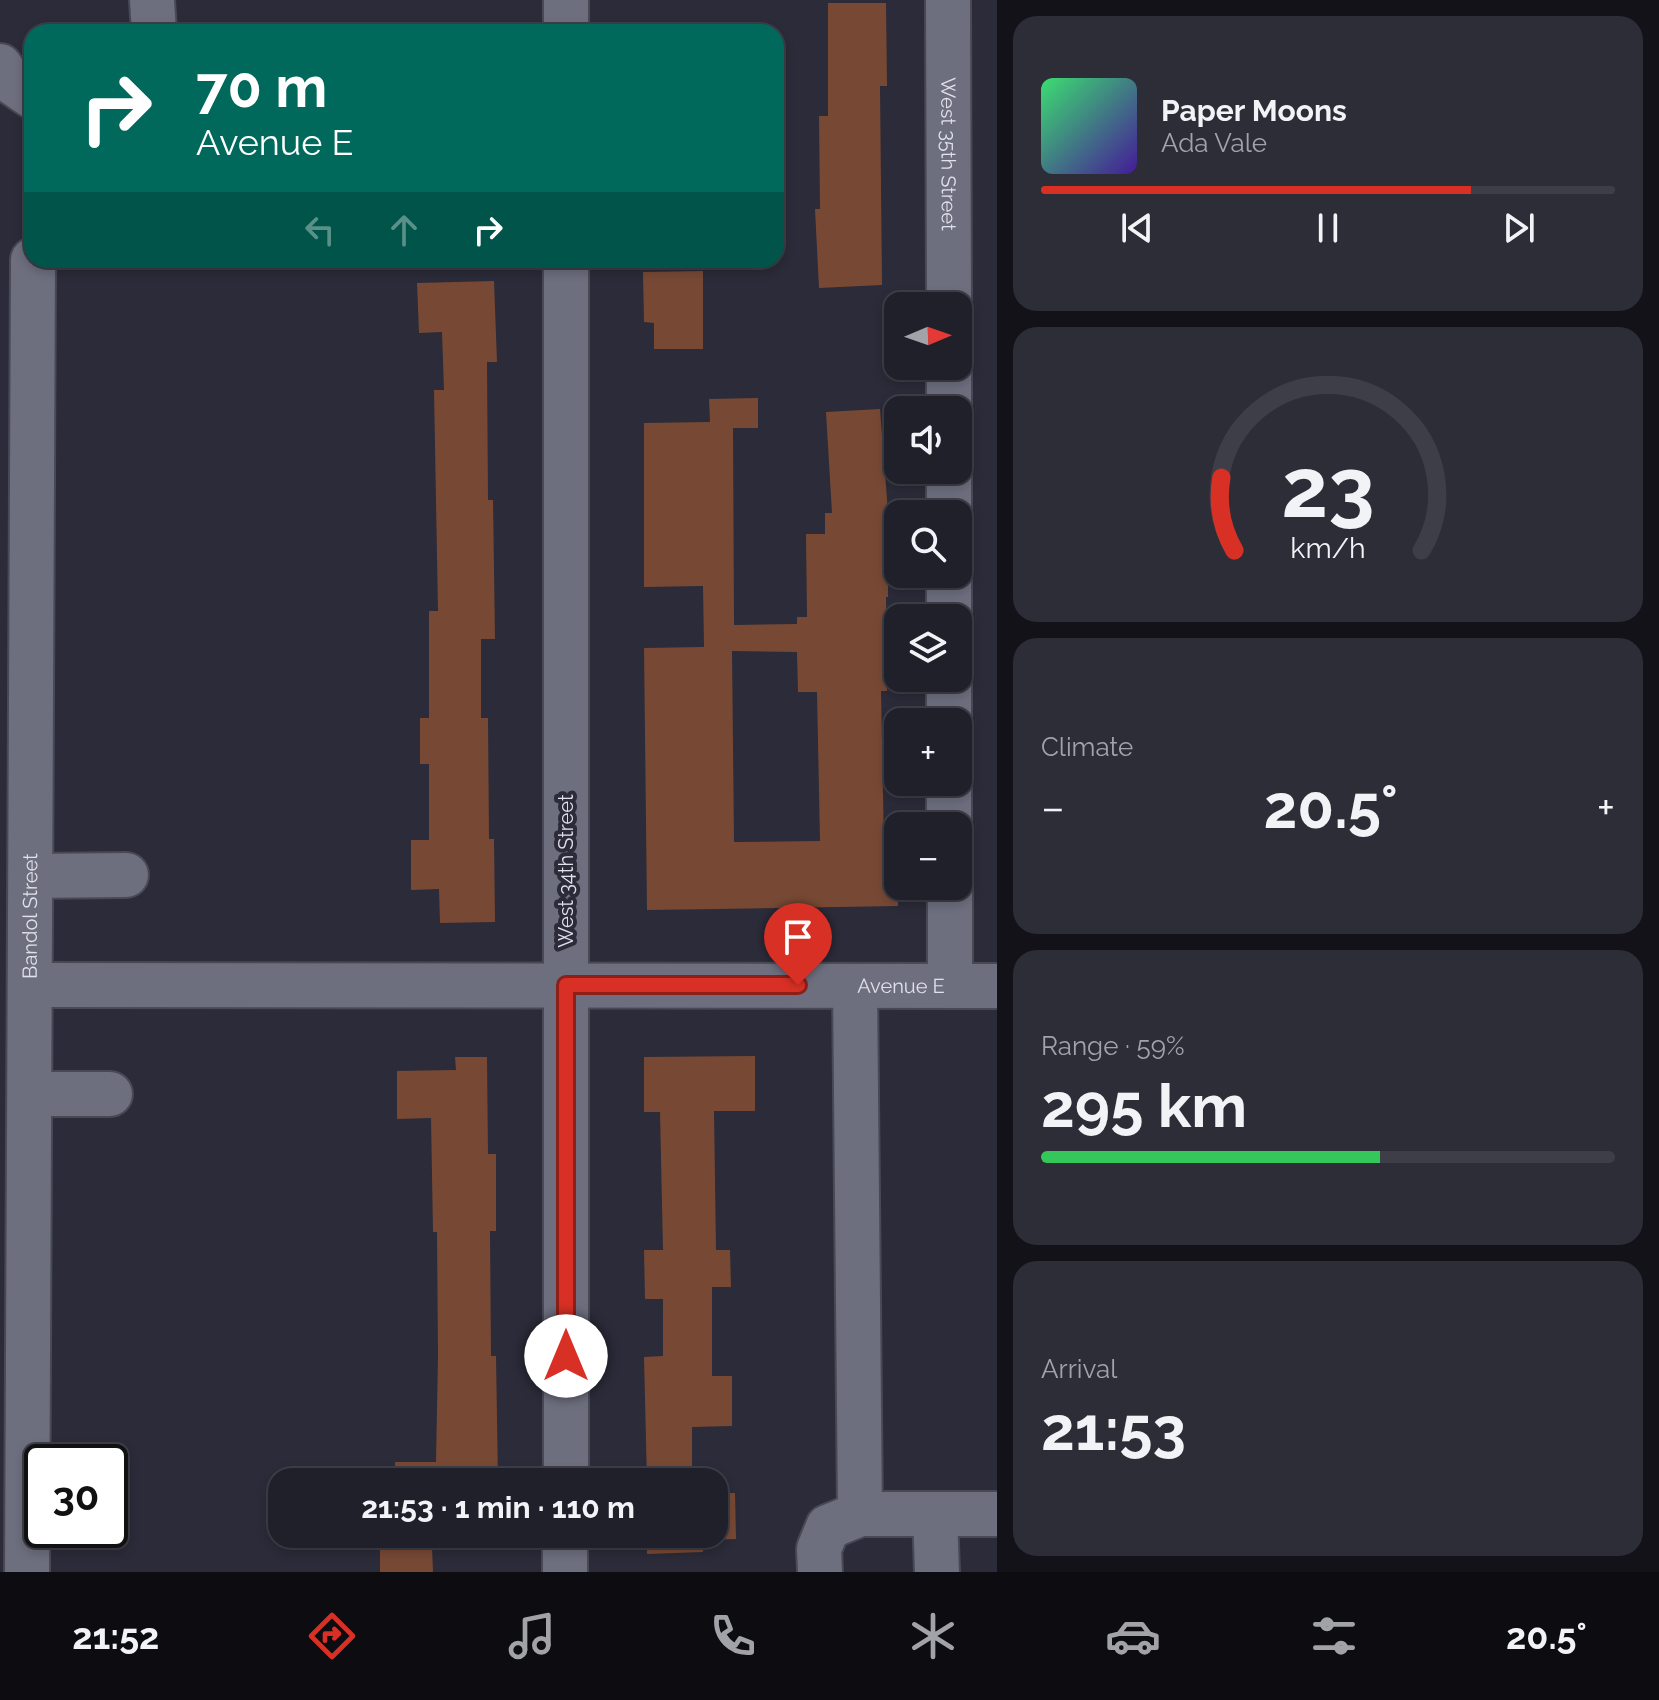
<!DOCTYPE html>
<meta charset="utf-8">
<style>
:root{--surface:#20202b;--page:#2d2d37;--text:#f1f3f6;--muted:#a2a3a9;--line:#3d3e47;--accent:#d93025}
body{margin:0;font-family:Raleway,sans-serif;background:var(--page);color:var(--text);height:100vh;display:flex;flex-direction:column;font-size:30px;white-space:nowrap}
*{box-sizing:border-box;margin:0}
p{font-size:26px;color:var(--muted)}
.icon{flex:none;width:44px;height:44px;fill:none;stroke:currentColor;stroke-width:2;stroke-linecap:round;stroke-linejoin:round}
.map{position:relative;flex:1;overflow:hidden}
.details{display:flex;flex-direction:column;gap:16px;padding:16px;background:#121218;width:662px}
.details>*{flex:none}
.top-card{position:absolute;left:24px;top:24px;width:760px;height:244px;border-radius:24px;box-shadow:0 4px 12px #0003,0 0 0 2px var(--line);background:#00695c;color:#fff;overflow:hidden}
.needle{width:52px;rotate:88deg}
.buttons{position:absolute;left:884px;top:292px;display:grid;gap:16px}
.buttons a{display:grid;place-items:center;width:88px;height:88px;border-radius:16px;background:var(--surface);box-shadow:0 4px 12px #0003,0 0 0 2px var(--line);font-size:40px}
.speed{position:absolute;left:24px;top:1444px;display:flex;gap:16px;font-size:40px;font-weight:700;text-align:center}
.speed>*{display:grid;place-content:center;width:104px;height:104px;border-radius:50%;background:var(--surface);box-shadow:0 4px 12px #0003,0 0 0 2px var(--line);line-height:1}
.speed .limit{border:4px solid #111;border-radius:12px;background:#fff;color:#111}
.pin{position:absolute;display:grid;place-items:center;width:68px;height:68px;color:#fff;margin:-82px -34px;border-radius:50% 50% 50% 0;rotate:-45deg;box-shadow:0 0 8px #0007}
.pin .icon{rotate:45deg}
.me{position:absolute;width:88px;margin:-44px;rotate:0deg;stroke-linejoin:round;filter:drop-shadow(0 0 6px #0008)}
.turn{display:flex;align-items:center;gap:28px;height:168px;padding:0 40px;font-size:36px}
.turn .icon{width:104px;height:104px;stroke-width:2.5}
.turn b{display:block;font-size:56px;line-height:68px}
.lanes{display:flex;align-items:center;height:76px;padding:0 40px;background:#0003;justify-content:center;gap:40px;direction:ltr}
.lanes .off{opacity:.35}
.big{font-size:60px;font-weight:700;line-height:1.1}
.details .tile{flex:1;display:flex;flex-direction:column;justify-content:center;gap:12px;min-width:0;padding:0 28px;border-radius:24px;background:var(--page)}
.details .dial{align-items:center;gap:0}
.dial svg{height:208px;overflow:visible;fill:none;stroke:var(--line);stroke-width:7;stroke-linecap:round;text-anchor:middle}
.dial text{fill:var(--text);stroke:none}
.song{display:flex;align-items:center;gap:24px}
.cover{width:96px;height:96px;border-radius:12px;background:linear-gradient(135deg,hsl(140 70% 55%),hsl(260 70% 35%))}
.played{height:8px;border-radius:4px;background:linear-gradient(90deg,var(--accent) 75%,var(--line) 75%)}
.keys{display:flex;justify-content:space-around;direction:ltr}
.heat{display:flex;justify-content:space-between;align-items:center;font-size:44px;direction:ltr}
.charge{height:12px;border-radius:6px;background:linear-gradient(90deg,#34c759 59%,var(--line) 0)}
.trip{position:absolute;left:268px;top:1468px;width:460px;height:80px;border-radius:24px;background:var(--surface);box-shadow:0 4px 12px #0003,0 0 0 2px var(--line);font-weight:700;line-height:80px;text-align:center}
.dock{display:flex;height:128px;justify-content:space-around;align-items:center;background:#0d0d11;color:var(--muted)}
.dock .icon{width:56px;height:56px}
.dock .active{color:var(--accent)}
.dock b{font-size:36px;color:var(--text)}
main{display:flex;flex:1;min-height:0}
.map>svg:first-child{display:block}
.building{fill:#774935;fill-rule:evenodd}
.lines{fill:none;stroke-linecap:round;stroke-linejoin:round}
.minor-casing{stroke:#484955;stroke-width:48}
.minor{stroke:#6d6e7e;stroke-width:44}
.route-casing{stroke:#8d1f18;stroke-width:20}
.route{stroke:#d93025;stroke-width:14}
.labels{text-anchor:middle;stroke-width:8;stroke-linejoin:round;paint-order:stroke}
.street-label{font-size:20px;fill:#e0e1ea;stroke:#2b2b39}
</style>
<main>
<div class="map">
<svg width="997" height="1572" viewBox="0 0 997 1572">
<rect width="100%" height="100%" fill="#2b2b39"/>
<path class="building" d="M828 3H886L887 86H880L882 285 819 288 815 209H820L819 116H828Z
M703 271V349H654V323L644 322 643 272Z
M494 281 497 362H487L488 500H493L495 639H481V718H488L489 839H494L495 922 440 923 439 889 411 890V840H429V764H420V718H429V611H438L434 390H444L442 332 419 333 417 283Z
M758 398V428H733L734 625 797 624V617H807L806 534H825V513H832L826 412 880 409 888 512V597H886L887 691H881L884 846H898V906L647 910 644 648 704 647 703 586 644 587V423L710 422 709 399ZM732 651 797 652 798 692H817L820 841 734 842Z
M755 1056V1111H714L716 1250H730L731 1287H712V1376H732V1426L692 1427V1482H647L644 1357 663 1356V1299H645L644 1250H663L660 1112H644V1057Z
M455 1057H487L488 1154H496V1231H490L491 1356H496L498 1482H395V1462H436L438 1356 437 1232H433L431 1118 397 1119V1071L456 1070Z
M714 1493H735L736 1539 703 1540V1552L647 1554V1534H714Z
M380 1534H498V1547H432L433 1572H380Z"/>
<g class="lines">
<g class="minor-casing">
<g id="minor">
<path d="M152 0 154 32"/>
<path id="s1" d="M948 0 949 306"/>
<path d="M566 32V0"/>
<path d="M0 66 10 81 32 96"/>
<path d="M949 366V410"/>
<path d="M949 470V514"/>
<path d="M949 574V618"/>
<path d="M949 678V722"/>
<path d="M949 782V826"/>
<path d="M32 876 126 875"/>
<path d="M950 886V986"/>
<path id="s2" d="M31 985 997 986"/>
<path d="M855 986 860 1514"/>
<path d="M31 1094H110"/>
<path d="M566 1482V260"/>
<path d="M935 1514 937 1572"/>
<path id="s3" d="M27 1572 33 260"/>
<path d="M565 1572V1534"/>
<path d="M820 1572 819 1549 828 1527 860 1514H997"/>
</g>
</g>
<use href="#minor" class="minor"/>
</g>
<g class="lines">
<g class="route-casing">
<path id="route" d="M566 1356V985H798"/>
</g>
<use href="#route" class="route"/>
</g>
<g class="labels">
<g class="street-label">
<text dy="7" stroke="none"><textPath href="#s1" startOffset="154">West 35th Street</textPath></text>
<text transform="translate(566 871) rotate(-90)" y="7">West 34th Street</text>
<text dy="7" stroke="none"><textPath href="#s3" startOffset="656">Bandol Street</textPath></text>
<text dy="7" stroke="none"><textPath href="#s2" startOffset="870">Avenue E</textPath></text>
</g>
</g>
</svg>
<div class="buttons">
<a><svg class="needle" viewBox="-14 -14 28 28"><path d="M0-13l5 13h-10z" fill="#e53935"/><path d="M0 13l5-13h-10z" fill="#a2a3a9"/></svg></a>
<a><svg class="icon" aria-label="sound" viewBox="0 0 24 24"><path d="M4 9h4l5-4v14l-5-4H4zM17 9q2 3 0 6"/></svg></a>
<a><svg class="icon" aria-label="search" viewBox="0 0 24 24"><circle cx="10" cy="10" r="6"/><path d="M15 15l6 6"/></svg></a>
<a><svg class="icon" aria-label="layers" viewBox="0 0 24 24"><path d="M12 4l9 5-9 5-9-5zM3 14l9 5 9-5"/></svg></a>
<a>+</a>
<a>−</a>
</div>
<div class="speed"><div class="limit">30</div></div>
<div class="pin" style="left:798px;top:985px;background:#d93025"><svg class="icon" aria-label="arrive" viewBox="0 0 24 24"><path d="M6 21V4h12l-3 4 3 4H6"/></svg></div>
<svg class="me" style="left:566px;top:1356px" viewBox="-20 -20 40 40"><circle r="19" fill="#fff"/><path d="M0-13L10 11 0 6-10 11z" fill="#d93025"/></svg>
<div class="trip">21:53 · 1 min · 110 m</div>
<div class="top-card">
<div class="turn"><svg class="icon" aria-label="right" viewBox="0 0 24 24"><path d="M7 20v-9h11M14 6l5 5-5 5"/></svg><div><b>70 m</b>Avenue E</div></div>
<div class="lanes"><svg class="icon off" aria-label="left" viewBox="0 0 24 24"><path d="M17 20v-9H6M10 6l-5 5 5 5"/></svg><svg class="icon off" aria-label="ahead" viewBox="0 0 24 24"><path d="M12 20V5M6 11l6-6 6 6"/></svg><svg class="icon" aria-label="right" viewBox="0 0 24 24"><path d="M7 20v-9h11M14 6l5 5-5 5"/></svg></div>
</div>
</div>
<section class="details">
<div class="tile">
<div class="song"><i class="cover"></i><div><b>Paper Moons</b><p>Ada Vale</p></div></div>
<div class="played"></div>
<div class="keys"><svg class="icon" aria-label="previous" viewBox="0 0 24 24"><path d="M18 5L8 12l10 7zM5 5v14"/></svg><svg class="icon" aria-label="pause" viewBox="0 0 24 24"><path d="M8 5v14M16 5v14"/></svg><svg class="icon" aria-label="next" viewBox="0 0 24 24"><path d="M6 5l10 7-10 7zM19 5v14"/></svg></div>
</div>
<div class="tile dial"><svg viewBox="0 0 100 80">
<path d="M14 69A42 42 0 1 1 86 69"/>
<path d="M14 69A42 42 0 0 1 9 41" stroke="#d93025"/>
<text x="50" y="56" font-size="32" font-weight="700">23</text>
<text x="50" y="72" font-size="11">km/h</text>
</svg></div>
<div class="tile"><p>Climate</p>
<div class="heat"><a>−</a><b class="big">20.5°</b><a>+</a></div>
</div>
<div class="tile"><p>Range · 59%</p><b class="big">295 km</b><div class="charge"></div></div>
<div class="tile"><p>Arrival</p><b class="big">21:53</b></div>
</section>
</main>
<nav class="dock">
<b>21:52</b>
<svg class="icon active" aria-label="directions" viewBox="0 0 24 24"><path d="M12 3l9 9-9 9-9-9zM9 14v-3h6M13 9l2 2-2 2"/></svg>
<svg class="icon" aria-label="music" viewBox="0 0 24 24"><path d="M9 18V5l10-2v13"/><circle cx="6" cy="18" r="3"/><circle cx="16" cy="16" r="3"/></svg>
<svg class="icon" aria-label="phone" viewBox="0 0 24 24"><path d="M5 4h4l2 5-3 2q2 4 5 5l2-3 5 2v4C11 20 4 13 5 4z"/></svg>
<svg class="icon" aria-label="climate" viewBox="0 0 24 24"><path d="M12 3v18M4 7l16 10M4 17L20 7"/></svg>
<svg class="icon" aria-label="car" viewBox="0 0 24 24"><path d="M5 17H2v-5l4-1 3-4h7l3 4 3 1v5h-3M9 17h6M6 11h13"/><circle cx="7" cy="17" r="2"/><circle cx="17" cy="17" r="2"/></svg>
<svg class="icon" aria-label="filters" viewBox="0 0 24 24"><path d="M4 7h16M4 17h16"/><circle cx="9" cy="7" r="2"/><circle cx="15" cy="17" r="2"/></svg>
<b>20.5°</b>
</nav>
